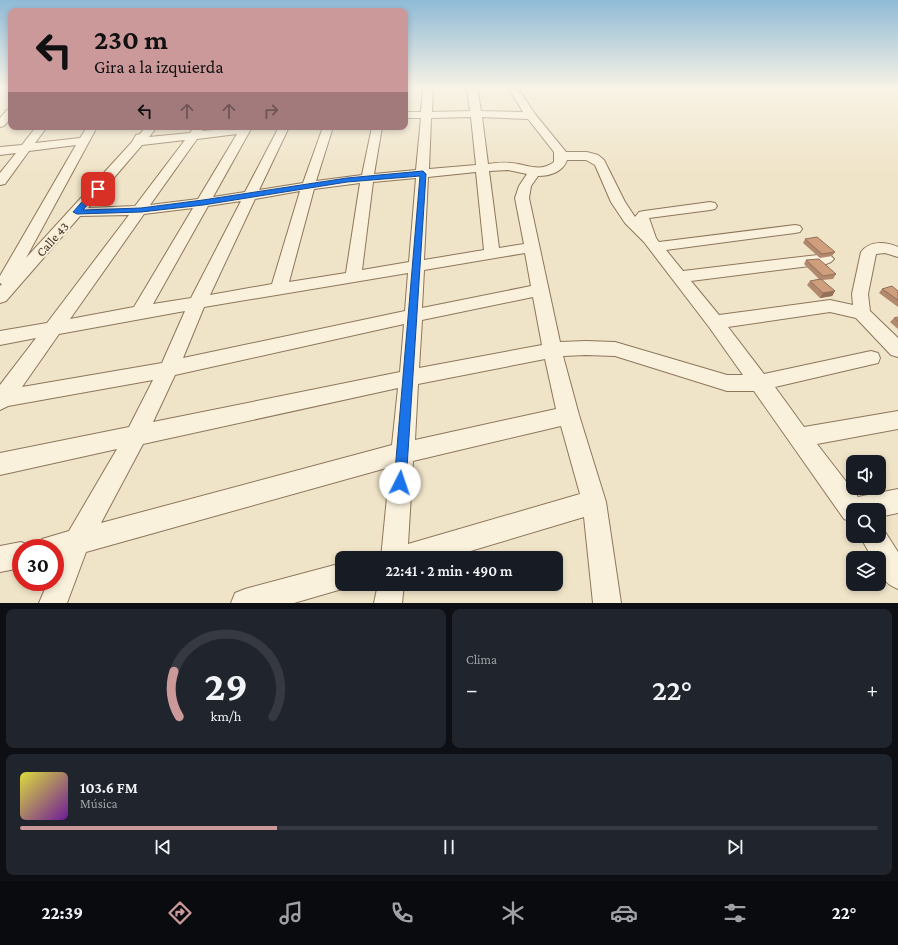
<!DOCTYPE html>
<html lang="es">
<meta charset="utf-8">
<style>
:root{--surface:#171b24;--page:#20242c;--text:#f1f3f6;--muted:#9ea1a6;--line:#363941;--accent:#cc999b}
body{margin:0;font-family:"Crimson Pro",serif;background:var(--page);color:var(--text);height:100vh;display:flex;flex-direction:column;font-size:15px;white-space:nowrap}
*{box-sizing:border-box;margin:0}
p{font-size:13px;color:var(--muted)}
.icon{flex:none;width:22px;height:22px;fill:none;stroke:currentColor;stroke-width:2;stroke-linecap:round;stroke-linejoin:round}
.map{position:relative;height:603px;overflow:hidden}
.sheet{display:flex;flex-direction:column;gap:6px;padding:6px;background:#0d0f14;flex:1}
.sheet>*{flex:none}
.top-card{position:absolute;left:8px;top:8px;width:400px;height:122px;border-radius:8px;box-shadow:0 2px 6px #0003;background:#cc999b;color:#111;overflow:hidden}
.fabs{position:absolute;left:846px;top:455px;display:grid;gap:8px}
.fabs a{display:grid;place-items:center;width:40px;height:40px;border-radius:8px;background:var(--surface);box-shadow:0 2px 6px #0003;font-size:20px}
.speed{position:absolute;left:12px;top:539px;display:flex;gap:8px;font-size:20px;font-weight:700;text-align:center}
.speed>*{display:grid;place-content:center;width:52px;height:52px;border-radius:50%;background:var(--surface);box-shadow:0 2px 6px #0003;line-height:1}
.speed .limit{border:6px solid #d22;background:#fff;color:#111}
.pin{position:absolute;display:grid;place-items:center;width:34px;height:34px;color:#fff;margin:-17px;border-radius:8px;box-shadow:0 2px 6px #0006}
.me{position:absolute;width:44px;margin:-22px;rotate:4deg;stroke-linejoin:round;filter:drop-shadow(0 0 3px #0008)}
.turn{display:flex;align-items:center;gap:14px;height:84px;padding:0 20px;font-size:18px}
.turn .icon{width:52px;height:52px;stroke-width:2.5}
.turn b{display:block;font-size:28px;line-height:34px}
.lanes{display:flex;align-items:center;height:38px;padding:0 20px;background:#0003;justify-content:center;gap:20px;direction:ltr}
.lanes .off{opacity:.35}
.big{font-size:30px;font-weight:600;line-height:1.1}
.sheet .card{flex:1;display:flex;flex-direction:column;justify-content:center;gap:6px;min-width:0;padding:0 14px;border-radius:8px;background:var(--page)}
.sheet .dial{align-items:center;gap:0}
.dial svg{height:104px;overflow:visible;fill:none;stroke:var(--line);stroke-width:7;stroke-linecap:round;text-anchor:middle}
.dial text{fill:var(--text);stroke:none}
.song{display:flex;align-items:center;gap:12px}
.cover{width:48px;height:48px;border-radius:6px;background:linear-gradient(135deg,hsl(60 70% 55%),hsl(280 70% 35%))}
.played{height:4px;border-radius:2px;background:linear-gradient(90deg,var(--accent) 30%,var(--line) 30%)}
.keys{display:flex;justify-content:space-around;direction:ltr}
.heat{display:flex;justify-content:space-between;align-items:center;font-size:22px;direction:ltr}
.sheet .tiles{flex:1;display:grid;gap:6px;grid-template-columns:1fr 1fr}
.card:last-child{grid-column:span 2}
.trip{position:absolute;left:335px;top:551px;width:228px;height:40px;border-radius:8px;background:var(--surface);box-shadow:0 2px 6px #0003;font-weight:600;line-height:40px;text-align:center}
.dock{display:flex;height:64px;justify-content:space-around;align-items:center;background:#090b0e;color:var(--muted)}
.dock .icon{width:28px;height:28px}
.dock .on{color:var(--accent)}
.dock b{font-size:18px;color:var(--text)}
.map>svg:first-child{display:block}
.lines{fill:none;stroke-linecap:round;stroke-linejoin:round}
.minor-casing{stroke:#8d765c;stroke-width:2}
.minor{fill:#faf1dc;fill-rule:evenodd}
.wall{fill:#b2896c}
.shaded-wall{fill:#916f58}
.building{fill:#cf9f7d;stroke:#916f58}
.route{fill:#1a73e8;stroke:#114b97}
.labels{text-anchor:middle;stroke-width:4;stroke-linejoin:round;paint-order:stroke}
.street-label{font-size:13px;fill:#3d2e20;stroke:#f7eed8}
</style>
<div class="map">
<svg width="898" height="603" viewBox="0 0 898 603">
<rect width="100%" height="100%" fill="#f0e4c8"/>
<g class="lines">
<g class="minor-casing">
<path id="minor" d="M423 87H433L432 112 470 111 467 87H477L481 111 523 112 508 87H517L535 114 566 152H587L598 155 604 160 625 202 635 217 639 212 644 211 710 202 715 203 717 206 715 209 710 210 649 218 656 238 659 242 795 225 800 226 802 229 800 232 795 233 666 250 683 271 826 254 831 256 834 259 831 262 826 264 691 281 719 315 830 300 853 305 852 294 861 252C870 240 886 242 898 247V257L885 253 876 254 868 294 870 311 898 338V357L891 355 856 318 830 312 728 327 764 374 871 351 878 353 880 358 878 363 775 387 804 427 898 411V429L817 444 858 497 898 489V513L879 517V510H853V522L844 519 754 391H727L615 356 586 355 563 356 579 415 606 502 621 603H593L584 517 447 558H381L390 467 86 552 67 603H39L48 582H55V565L57 559 55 560V548H38L42 539 69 531 117 449 0 475V453L129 427 153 380 8 406 0 410V385L36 338 0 345V331L47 323 129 215 80 216 6 301 0 303V286L2 284 0 283V276L76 145 29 151 5 184 0 185V173L16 153 0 155V147L22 145 36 127H47L35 143 80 138 87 127H97L26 258 132 142 136 135 140 134 146 127H157L149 137 190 133 194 127H205L202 131 252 127 213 197 245 192 279 127H289L259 190 303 183 323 127H333L316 181 362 175 372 127H382L374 174 416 170 421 118H405V112H421ZM471 117 476 165 429 169 431 118ZM482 117 528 119 554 152V162C540 173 526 164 511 163 503 162 495 163 488 164ZM237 134 198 199 150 205 197 139ZM185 140 135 206 88 208 142 145ZM567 160H586L595 165 611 202 625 223 644 242 709 327 743 375H727L615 342 586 341 560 342 529 198 531 186 538 176C550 176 563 172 567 160ZM508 170 527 174 519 186 515 198 524 244 499 248 489 171ZM476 172 484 250 424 260 428 177ZM416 178 409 262 362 270 373 182ZM360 183 346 273 289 282 314 189ZM300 191 272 284 210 295 255 199ZM241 201 191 298 153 304 208 206ZM193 208 134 307 70 319 144 214ZM525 253 531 286 422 308 424 270ZM408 273 405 311 183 358 204 307ZM533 297 542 345 419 368 422 320ZM185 311 162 363 22 387 59 334ZM404 324 400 372 153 422 175 375ZM545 359 556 409 415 440 418 384ZM398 388 392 445 101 523 143 444ZM561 426 580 494 408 544 413 461Z
M11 109V118L4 126 0 127V118L7 110Z
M879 526 882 527 898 552V589C883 583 879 574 879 558H872L860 536H879Z
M21 542 30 546 31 548H21V568L0 572V546Z
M342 563V584H352L342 589 294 603H231L235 593 245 589Z
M378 584H404L402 603H374Z"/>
</g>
<use href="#minor" class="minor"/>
</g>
<path class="wall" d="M805 239 835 252 832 256 820 258 803 243Z
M806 260 836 274 833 279 822 280 835 291 832 296 820 298 807 285 810 281 819 279 804 264Z
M882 289 898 291V307L879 293Z
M898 317V329L890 322 894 318Z"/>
<path class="shaded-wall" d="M835 291 832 296 820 298 823 293Z"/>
<path class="building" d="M817 237 835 252 822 254 805 239Z
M819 259 836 274 823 276 806 260Z
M821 279 835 291 823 293 810 281Z
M892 286 898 291V300L882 289Z
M898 317V321L894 318Z"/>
<linearGradient id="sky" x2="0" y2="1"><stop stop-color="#8fbad6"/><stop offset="0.51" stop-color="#f8f3e6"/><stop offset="1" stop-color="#f8f3e6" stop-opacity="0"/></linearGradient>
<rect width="898" height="172" fill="url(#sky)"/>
<path class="route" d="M423 171 426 174 406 483 405 487 400 489 396 487 394 483 420 176 347 182 203 205 141 212 77 214 73 212 95 187H98L101 189 83 210 141 208 203 200 347 178Z"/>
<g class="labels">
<g class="street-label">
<text transform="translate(52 239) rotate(-48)" y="5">Calle 43</text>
</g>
</g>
</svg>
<div class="fabs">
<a><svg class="icon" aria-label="sound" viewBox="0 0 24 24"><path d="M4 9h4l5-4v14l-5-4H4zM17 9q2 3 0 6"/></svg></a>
<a><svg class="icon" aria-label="search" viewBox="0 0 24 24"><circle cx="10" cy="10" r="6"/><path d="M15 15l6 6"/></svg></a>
<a><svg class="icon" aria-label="layers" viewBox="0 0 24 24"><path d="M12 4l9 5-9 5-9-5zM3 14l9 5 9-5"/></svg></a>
</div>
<div class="speed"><div class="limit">30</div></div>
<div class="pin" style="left:98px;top:189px;background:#d93025"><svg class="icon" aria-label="arrive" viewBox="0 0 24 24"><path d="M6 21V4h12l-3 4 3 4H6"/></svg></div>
<svg class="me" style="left:400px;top:483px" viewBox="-20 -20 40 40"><circle r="19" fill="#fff"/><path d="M0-13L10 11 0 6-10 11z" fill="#1a73e8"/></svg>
<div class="trip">22:41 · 2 min · 490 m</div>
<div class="top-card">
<div class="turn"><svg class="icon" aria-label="left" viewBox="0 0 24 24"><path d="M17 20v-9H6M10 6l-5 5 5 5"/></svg><div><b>230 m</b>Gira a la izquierda</div></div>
<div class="lanes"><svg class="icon" aria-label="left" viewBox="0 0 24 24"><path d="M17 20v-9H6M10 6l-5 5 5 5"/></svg><svg class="icon off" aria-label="ahead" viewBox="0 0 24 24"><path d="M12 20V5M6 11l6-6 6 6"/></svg><svg class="icon off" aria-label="ahead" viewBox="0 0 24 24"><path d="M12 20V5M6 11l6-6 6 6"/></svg><svg class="icon off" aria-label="right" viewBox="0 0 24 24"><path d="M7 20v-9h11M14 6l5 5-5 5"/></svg></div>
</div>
</div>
<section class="sheet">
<div class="tiles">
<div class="card dial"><svg viewBox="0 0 100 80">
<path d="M14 69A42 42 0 1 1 86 69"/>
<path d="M14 69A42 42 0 0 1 10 34" stroke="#cc999b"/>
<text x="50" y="56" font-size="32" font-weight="700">29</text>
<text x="50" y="72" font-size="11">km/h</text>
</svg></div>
<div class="card"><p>Clima</p>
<div class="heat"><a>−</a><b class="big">22°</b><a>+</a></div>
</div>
<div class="card">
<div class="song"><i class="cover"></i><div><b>103.6 FM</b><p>Música</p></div></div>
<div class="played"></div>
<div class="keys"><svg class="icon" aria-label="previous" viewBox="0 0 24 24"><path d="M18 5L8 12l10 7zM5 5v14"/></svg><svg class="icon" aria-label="pause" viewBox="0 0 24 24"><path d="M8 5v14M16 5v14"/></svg><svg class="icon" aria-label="next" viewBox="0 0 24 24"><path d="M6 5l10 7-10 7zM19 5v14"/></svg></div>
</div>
</div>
</section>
<nav class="dock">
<b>22:39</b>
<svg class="icon on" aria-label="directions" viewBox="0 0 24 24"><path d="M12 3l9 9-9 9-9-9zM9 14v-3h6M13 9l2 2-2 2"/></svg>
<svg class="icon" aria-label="music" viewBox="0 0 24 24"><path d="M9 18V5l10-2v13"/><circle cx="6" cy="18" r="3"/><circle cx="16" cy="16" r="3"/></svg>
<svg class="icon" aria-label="phone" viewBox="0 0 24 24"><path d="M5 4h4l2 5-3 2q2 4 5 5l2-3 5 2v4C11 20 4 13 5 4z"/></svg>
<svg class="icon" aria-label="climate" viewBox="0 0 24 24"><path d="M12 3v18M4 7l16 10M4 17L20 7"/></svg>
<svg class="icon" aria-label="car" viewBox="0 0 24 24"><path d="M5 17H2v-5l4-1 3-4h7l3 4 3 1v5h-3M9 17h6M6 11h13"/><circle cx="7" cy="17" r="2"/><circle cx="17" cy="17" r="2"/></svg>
<svg class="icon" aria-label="filters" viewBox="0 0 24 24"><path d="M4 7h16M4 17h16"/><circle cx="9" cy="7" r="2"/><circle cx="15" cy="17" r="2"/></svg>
<b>22°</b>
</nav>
